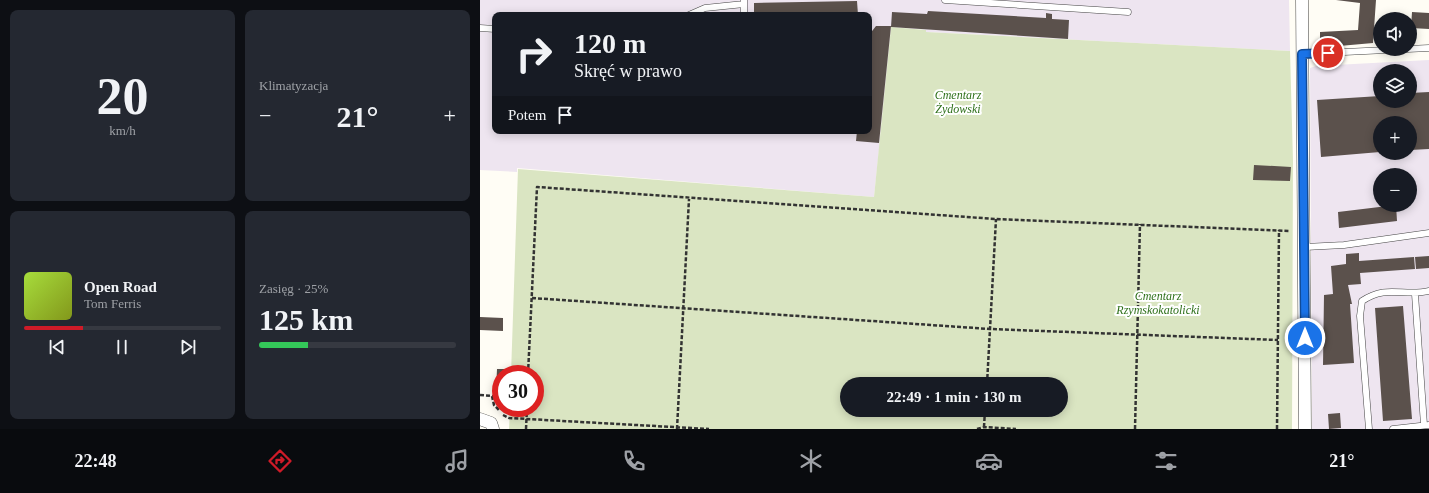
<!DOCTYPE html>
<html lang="pl">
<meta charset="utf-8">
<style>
:root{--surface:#171b24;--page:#242831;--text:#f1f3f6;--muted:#9ea1a6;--line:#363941;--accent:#cf1b28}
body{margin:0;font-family:"Times New Roman",serif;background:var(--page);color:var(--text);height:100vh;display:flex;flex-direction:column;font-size:15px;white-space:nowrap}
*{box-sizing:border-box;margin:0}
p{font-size:13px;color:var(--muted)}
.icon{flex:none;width:22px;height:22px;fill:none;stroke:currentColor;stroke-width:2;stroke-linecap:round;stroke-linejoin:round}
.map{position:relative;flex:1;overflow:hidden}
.details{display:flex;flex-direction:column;gap:10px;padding:10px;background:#0d0f14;width:480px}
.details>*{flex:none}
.hud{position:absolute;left:12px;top:12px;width:380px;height:122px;border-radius:8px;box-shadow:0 2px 10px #0003;background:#171b24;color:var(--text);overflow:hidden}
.fabs{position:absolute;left:893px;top:12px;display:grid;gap:8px}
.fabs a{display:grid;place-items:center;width:44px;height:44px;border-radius:50%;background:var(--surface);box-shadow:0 2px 10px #0003;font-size:20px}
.speed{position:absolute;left:12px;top:365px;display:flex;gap:8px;font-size:20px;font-weight:700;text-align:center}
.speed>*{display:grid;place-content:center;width:52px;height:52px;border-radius:50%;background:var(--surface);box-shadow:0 2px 10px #0003;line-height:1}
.speed .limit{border:6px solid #d22;background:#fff;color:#111}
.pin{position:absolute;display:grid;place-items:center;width:34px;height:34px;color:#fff;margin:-17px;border:2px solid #fff;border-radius:50%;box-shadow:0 1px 4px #0007}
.me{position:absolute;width:44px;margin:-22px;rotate:0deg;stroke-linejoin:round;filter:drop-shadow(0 0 3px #0008)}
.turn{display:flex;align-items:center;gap:14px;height:84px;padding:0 16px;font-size:18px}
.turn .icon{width:52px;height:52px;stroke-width:2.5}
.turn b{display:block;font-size:28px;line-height:34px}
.then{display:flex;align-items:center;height:38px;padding:0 16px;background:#0003;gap:8px;font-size:15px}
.big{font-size:30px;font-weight:600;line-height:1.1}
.details .tile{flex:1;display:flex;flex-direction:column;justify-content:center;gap:6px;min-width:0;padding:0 14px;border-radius:8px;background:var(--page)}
.details .dial{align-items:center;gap:0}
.dial b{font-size:52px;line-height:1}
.song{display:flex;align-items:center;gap:12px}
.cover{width:48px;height:48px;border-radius:6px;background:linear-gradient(135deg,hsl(80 70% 55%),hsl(70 70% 35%))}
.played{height:4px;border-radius:2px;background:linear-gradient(90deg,var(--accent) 30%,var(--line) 30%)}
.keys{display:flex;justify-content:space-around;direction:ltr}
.heat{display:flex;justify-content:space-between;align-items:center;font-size:22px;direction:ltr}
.charge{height:6px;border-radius:3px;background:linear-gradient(90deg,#34c759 25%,var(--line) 0)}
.details .tiles{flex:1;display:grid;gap:10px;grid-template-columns:repeat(2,1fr)}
.trip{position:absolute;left:360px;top:377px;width:228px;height:40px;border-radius:20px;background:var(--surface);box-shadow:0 2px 10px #0003;font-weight:600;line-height:40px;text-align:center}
.tab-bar{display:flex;height:64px;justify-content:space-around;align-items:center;background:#090b0e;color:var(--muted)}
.tab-bar .icon{width:28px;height:28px}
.tab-bar .active{color:var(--accent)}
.tab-bar b{font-size:18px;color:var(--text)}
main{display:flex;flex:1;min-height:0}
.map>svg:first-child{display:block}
.industrial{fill:#eee5f0;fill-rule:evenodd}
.cemetery{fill:#dae5c2;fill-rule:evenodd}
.building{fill:#5b514c}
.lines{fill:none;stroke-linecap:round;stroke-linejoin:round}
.service-casing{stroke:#444;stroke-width:7}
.minor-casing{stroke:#444;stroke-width:13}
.path{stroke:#333;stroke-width:2.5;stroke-dasharray:4 2;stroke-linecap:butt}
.service{stroke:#fff;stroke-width:6}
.minor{stroke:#fff;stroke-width:12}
.route-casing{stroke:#114b97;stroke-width:10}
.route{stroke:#1a73e8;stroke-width:7}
.labels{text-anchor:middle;stroke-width:4;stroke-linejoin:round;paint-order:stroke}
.park-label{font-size:12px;font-style:italic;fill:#2e701a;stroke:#fff}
</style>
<main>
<section class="details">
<div class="tiles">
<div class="tile dial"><b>20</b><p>km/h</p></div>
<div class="tile"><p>Klimatyzacja</p>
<div class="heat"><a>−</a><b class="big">21°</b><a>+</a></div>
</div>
<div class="tile">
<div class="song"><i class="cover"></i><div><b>Open Road</b><p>Tom Ferris</p></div></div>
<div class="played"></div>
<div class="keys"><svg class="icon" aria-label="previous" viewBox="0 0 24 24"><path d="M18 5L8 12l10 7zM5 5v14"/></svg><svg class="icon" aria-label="pause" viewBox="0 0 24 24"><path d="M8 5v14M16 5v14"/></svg><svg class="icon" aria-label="next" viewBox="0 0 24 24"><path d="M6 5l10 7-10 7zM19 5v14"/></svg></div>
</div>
<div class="tile"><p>Zasięg · 25%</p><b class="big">125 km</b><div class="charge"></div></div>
</div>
</section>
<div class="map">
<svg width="949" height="429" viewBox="0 0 949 429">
<rect width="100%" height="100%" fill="#fffdf5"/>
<path class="industrial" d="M0 0H809L810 51 446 32V30L412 27 394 197 37 168V172L0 170ZM15 15H389V131H15Z
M949 60V429H832L830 68 836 66ZM900 71H930V101H900ZM900 123H930V153H900ZM900 175H930V205H900Z"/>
<path class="cemetery" d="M411 27 446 30V32L810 51 813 161 812 429H29L30 408H55V374H31L38 169 394 197ZM367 384H581V410H367Z"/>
<path class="building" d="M856 0H896L893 43 848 47V43L840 44V32L878 30 880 3Z
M377 1 378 15H274V3Z
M448 11 566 18V13L572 14V19L589 20 588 39 411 27 412 12 447 14Z
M932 12 949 13V29L931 28Z
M396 26H411L399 143 376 141 377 131H389V35Z
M949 92V149L930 150V123H900V152L841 157 837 100 900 96V101H930V93Z
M774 165 811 167 810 181 773 180Z
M916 205 917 221 859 228 858 212Z
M879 253V261L934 257 935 269 880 273 881 284 868 285 872 304H870L874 363 843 365 844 295 853 294 851 266 866 264V254Z
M949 256V268L936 269 935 257Z
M923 306 932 419 903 421 895 308Z
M0 317 23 318V331L0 330Z
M17 369H26V374H21V391H16Z
M860 413 861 428 849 429 848 414Z"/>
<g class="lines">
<g class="service-casing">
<path id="service" d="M465 0 648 12
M209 15 225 8 264 4
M264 15V0
M0 28 15 29
M822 54 949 48
M825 247 864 245 949 233
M935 294 944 425
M889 429 880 316 882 301C907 284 923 297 949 291
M913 429 949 425"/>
</g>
<g class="minor-casing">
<path id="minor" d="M822 0 825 429
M0 419 11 423 13 429"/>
</g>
<path class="path" d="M52 298 510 329 798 340
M48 374 57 187 516 219 810 231
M507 384 516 219
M0 395 12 396 14 405 20 411
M23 415 29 418 229 429
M504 427 505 410
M46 429 47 408
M197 429 209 199
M497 429 504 427 536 429
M655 429 660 224
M797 429 799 230"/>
<use href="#service" class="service"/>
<use href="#minor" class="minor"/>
</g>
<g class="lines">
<g class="route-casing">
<path id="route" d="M825 338 822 54 848 53"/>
</g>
<use href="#route" class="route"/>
</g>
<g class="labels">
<g class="park-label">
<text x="478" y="99">Cmentarz<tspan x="478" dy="14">Żydowski</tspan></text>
<text x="678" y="300">Cmentarz<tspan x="678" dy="14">Rzymskokatolicki</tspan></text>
</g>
</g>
</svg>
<div class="fabs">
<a><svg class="icon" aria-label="sound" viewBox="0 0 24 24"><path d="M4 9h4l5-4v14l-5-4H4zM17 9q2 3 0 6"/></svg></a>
<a><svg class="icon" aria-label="layers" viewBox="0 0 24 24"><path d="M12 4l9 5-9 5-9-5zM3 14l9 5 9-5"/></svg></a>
<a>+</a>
<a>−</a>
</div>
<div class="speed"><div class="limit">30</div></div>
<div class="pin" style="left:848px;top:53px;background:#d93025"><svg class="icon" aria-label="arrive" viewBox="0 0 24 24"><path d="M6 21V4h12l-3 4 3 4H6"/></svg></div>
<svg class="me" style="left:825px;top:338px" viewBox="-20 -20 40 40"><circle r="17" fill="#1a73e8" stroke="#fff" stroke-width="3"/><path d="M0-11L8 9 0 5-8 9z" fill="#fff"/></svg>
<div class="trip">22:49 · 1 min · 130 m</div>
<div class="hud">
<div class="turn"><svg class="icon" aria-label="right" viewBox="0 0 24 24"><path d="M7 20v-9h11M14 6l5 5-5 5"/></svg><div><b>120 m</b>Skręć w prawo</div></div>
<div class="then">Potem<svg class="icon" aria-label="arrive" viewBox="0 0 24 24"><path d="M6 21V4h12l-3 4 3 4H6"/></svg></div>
</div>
</div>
</main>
<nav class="tab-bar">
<b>22:48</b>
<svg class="icon active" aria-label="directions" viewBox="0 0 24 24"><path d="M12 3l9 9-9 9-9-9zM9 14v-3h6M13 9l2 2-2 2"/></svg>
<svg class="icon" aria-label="music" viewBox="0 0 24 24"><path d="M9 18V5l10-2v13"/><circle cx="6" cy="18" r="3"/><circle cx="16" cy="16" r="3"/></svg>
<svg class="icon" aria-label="phone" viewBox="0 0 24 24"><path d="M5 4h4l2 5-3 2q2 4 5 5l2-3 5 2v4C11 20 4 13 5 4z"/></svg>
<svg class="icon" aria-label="climate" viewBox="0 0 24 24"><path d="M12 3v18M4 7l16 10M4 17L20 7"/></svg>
<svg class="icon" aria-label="car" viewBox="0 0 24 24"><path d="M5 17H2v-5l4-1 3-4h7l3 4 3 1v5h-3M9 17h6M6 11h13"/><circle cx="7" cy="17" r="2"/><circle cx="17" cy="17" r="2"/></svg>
<svg class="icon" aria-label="filters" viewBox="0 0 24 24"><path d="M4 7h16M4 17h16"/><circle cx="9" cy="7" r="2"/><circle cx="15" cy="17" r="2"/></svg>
<b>21°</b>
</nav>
